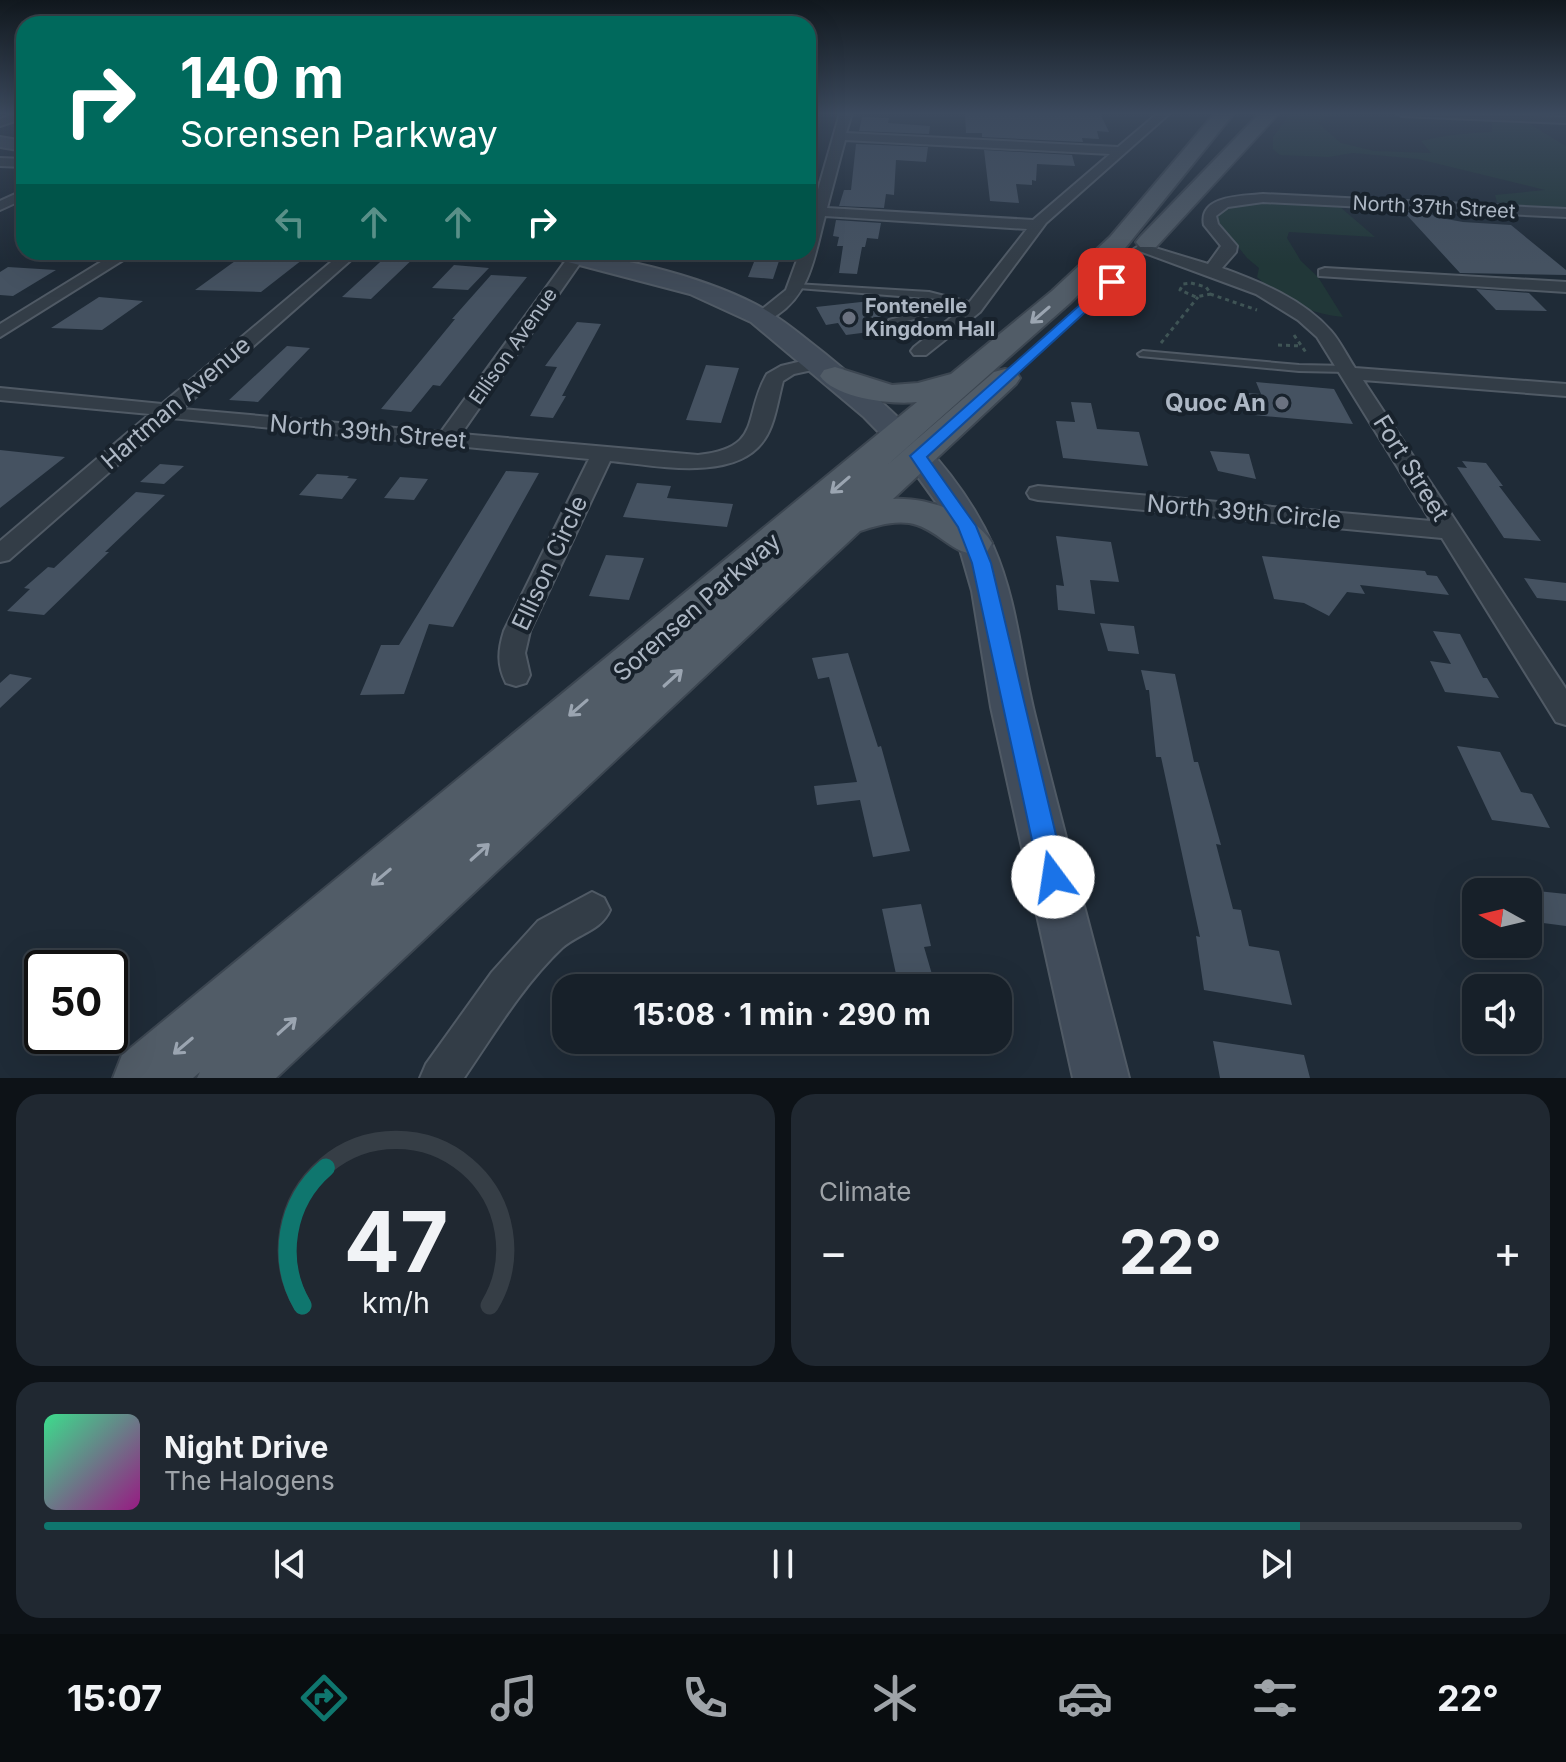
<!DOCTYPE html>
<meta charset="utf-8">
<style>
:root{--surface:#172029;--page:#202831;--text:#f1f3f6;--muted:#9ea3a8;--line:#363e46;--accent:#0f766e}
body{margin:0;font-family:Inter,sans-serif;background:var(--page);color:var(--text);height:100vh;display:flex;flex-direction:column;font-size:30px;white-space:nowrap}
*{box-sizing:border-box;margin:0}
p{font-size:26px;color:var(--muted)}
.icon{flex:none;width:44px;height:44px;fill:none;stroke:currentColor;stroke-width:2;stroke-linecap:round;stroke-linejoin:round}
.map{position:relative;height:1078px;overflow:hidden}
.panel{display:flex;flex-direction:column;gap:16px;padding:16px;background:#0d1217;flex:1}
.panel>*{flex:none}
.banner{position:absolute;left:16px;top:16px;width:800px;height:244px;border-radius:24px;box-shadow:0 8px 32px #0002,0 0 0 2px var(--line);background:#00695c;color:#fff;overflow:hidden}
.needle{width:52px;rotate:278deg}
.buttons{position:absolute;left:1462px;top:878px;display:grid;gap:16px}
.buttons a{display:grid;place-items:center;width:80px;height:80px;border-radius:16px;background:var(--surface);box-shadow:0 8px 32px #0002,0 0 0 2px var(--line);font-size:40px}
.speed{position:absolute;left:24px;top:950px;display:flex;gap:16px;font-size:40px;font-weight:700;text-align:center}
.speed>*{display:grid;place-content:center;width:104px;height:104px;border-radius:50%;background:var(--surface);box-shadow:0 8px 32px #0002,0 0 0 2px var(--line);line-height:1}
.speed .limit{border:4px solid #111;border-radius:12px;background:#fff;color:#111}
.pin{position:absolute;display:grid;place-items:center;width:68px;height:68px;color:#fff;margin:-34px;border-radius:16px;box-shadow:0 4px 12px #0006}
.me{position:absolute;width:88px;margin:-44px;rotate:346deg;stroke-linejoin:round;filter:drop-shadow(0 0 6px #0008)}
.turn{display:flex;align-items:center;gap:28px;height:168px;padding:0 32px;font-size:36px}
.turn .icon{width:104px;height:104px;stroke-width:2.5}
.turn b{display:block;font-size:56px;line-height:68px}
.lanes{display:flex;align-items:center;height:76px;padding:0 32px;background:#0003;justify-content:center;gap:40px;direction:ltr}
.lanes .off{opacity:.35}
.big{font-size:60px;font-weight:700;line-height:1.1}
.panel .card{flex:1;display:flex;flex-direction:column;justify-content:center;gap:12px;min-width:0;padding:0 28px;border-radius:24px;background:var(--page)}
.panel .dial{align-items:center;gap:0}
.dial svg{height:208px;overflow:visible;fill:none;stroke:var(--line);stroke-width:7;stroke-linecap:round;text-anchor:middle}
.dial text{fill:var(--text);stroke:none}
.song{display:flex;align-items:center;gap:24px}
.cover{width:96px;height:96px;border-radius:12px;background:linear-gradient(135deg,hsl(150 70% 55%),hsl(310 70% 35%))}
.played{height:8px;border-radius:4px;background:linear-gradient(90deg,var(--accent) 85%,var(--line) 85%)}
.keys{display:flex;justify-content:space-around;direction:ltr}
.heat{display:flex;justify-content:space-between;align-items:center;font-size:44px;direction:ltr}
.panel .tiles{flex:1;display:grid;gap:16px;grid-template-columns:1fr 1fr}
.card:last-child{grid-column:span 2}
.trip{position:absolute;left:552px;top:974px;width:460px;height:80px;border-radius:24px;background:var(--surface);box-shadow:0 8px 32px #0002,0 0 0 2px var(--line);font-weight:700;line-height:80px;text-align:center}
.dock{display:flex;height:128px;justify-content:space-around;align-items:center;background:#090d10;color:var(--muted)}
.dock .icon{width:56px;height:56px}
.dock .current{color:var(--accent)}
.dock b{font-size:36px;color:var(--text)}
.map>svg:first-child{display:block}
.green{fill:#213738}
.building{fill:#455261}
.lines{fill:none;stroke-linecap:round;stroke-linejoin:round}
.service-casing{stroke:#505a65;stroke-width:4}
.minor-casing{stroke:#505a65;stroke-width:4}
.secondary-casing{stroke:#505a65;stroke-width:4}
.primary-casing{stroke:#3c4651;stroke-width:4}
.path{stroke:#3f5455;stroke-width:3;stroke-dasharray:4 4;stroke-linecap:butt}
.service{fill:#333d47;fill-rule:evenodd}
.minor{fill:#333d47;fill-rule:evenodd}
.secondary{fill:#414c5a;fill-rule:evenodd}
.primary{fill:#515c67;fill-rule:evenodd}
.oneway{stroke:#9ba5b1}
.route{fill:#1a73e8;stroke:#114b97;stroke-width:2}
.worship-dot{fill:#6b7280;stroke:#18222c;stroke-width:3}
.labels{text-anchor:middle;stroke-width:8;stroke-linejoin:round;paint-order:stroke}
.far-street-label{font-size:20px;fill:#adb7c4;stroke:#18222c}
.far-poi-label{font-size:20px;font-weight:bold;fill:#adb7c4;stroke:#18222c;text-anchor:start}
.street-label{font-size:24px;fill:#adb7c4;stroke:#18222c}
.poi-label{font-size:24px;font-weight:bold;fill:#adb7c4;stroke:#18222c;text-anchor:end}
</style>
<div class="map">
<svg width="1566" height="1078" viewBox="0 0 1566 1078">
<rect width="100%" height="100%" fill="#1f2b37"/>
<path class="green" d="M1291 113H1348L1328 117 1318 123 1341 143 1374 151 1431 153 1421 141C1444 135 1468 133 1492 132V122L1528 123 1566 146V209L1516 207 1497 202 1495 195 1545 190 1418 159 1353 153 1328 157 1280 155 1273 149V137Z
M1271 202 1339 206 1375 237 1289 232 1287 238 1301 261 1318 277 1343 317C1310 314 1281 300 1257 277L1259 268 1247 258 1216 219C1224 200 1253 203 1271 202Z"/>
<path class="building" d="M965 113H1100L1109 132 1097 131 1099 139 1082 138 1083 142 982 137V133H966Z
M862 117 889 118 888 123 930 126 929 134 859 131Z
M856 144 928 147 926 162 896 160 894 195 886 194 884 208 839 206 844 190H851Z
M984 150 1072 155 1075 166 1037 164 1036 181 1032 180V185L1016 184 1019 203 990 201Z
M1404 212 1430 213 1435 217 1463 222 1511 225 1566 270V275L1460 273Z
M836 220 881 223 878 239 867 238 865 247H862L857 274 839 273 843 246H837L839 237 833 236Z
M391 252 418 254 371 299 342 297Z
M758 252H782L773 279 748 277Z
M242 256 302 260 261 292 195 290Z
M454 265 489 268 468 290 432 288Z
M8 267 56 270 13 296 0 295V272Z
M491 275 527 277 440 386 433 385 411 412 381 409 455 319H452Z
M1476 289 1529 293 1547 311 1496 310Z
M99 297 143 301 102 330 51 328Z
M870 301 881 317 869 319 877 331 846 335 838 323 826 325 816 307Z
M577 322 601 324 562 396H566L553 418 530 416 557 367 545 366Z
M287 346 310 348 258 402 229 400Z
M706 365 739 368 721 423 686 420Z
M1256 382 1334 389 1353 424 1254 415 1247 393 1261 394Z
M1071 402 1091 403 1097 429 1139 432 1148 466 1063 458 1056 421 1075 422Z
M0 450 65 457 0 508Z
M1210 451 1249 454 1256 479 1218 471Z
M1462 461 1486 463 1503 486H1499L1541 541 1504 538 1457 467 1467 468Z
M160 464 184 466 164 484 140 482Z
M506 471 539 473 453 627 429 624 404 694 360 695 381 645H399Z
M317 474 349 476 347 478 357 479 342 499 299 495Z
M400 477 428 479 414 500 384 498Z
M637 483 671 486 667 498 733 504 727 527 623 517Z
M136 492 165 495 105 552H109L44 615 7 611 30 589 24 588 48 567 54 568Z
M1056 536 1111 542 1119 582 1090 580 1095 614 1058 610 1056 585 1064 586Z
M606 555 644 558 629 600 589 596Z
M1262 556 1425 571 1427 575 1437 576 1449 595 1360 585 1365 594 1347 592 1329 616 1304 603 1274 599Z
M1524 578 1566 583V601L1537 598Z
M1100 623 1134 626 1139 654 1108 651Z
M1433 631 1460 634 1483 678H1487L1499 698 1445 692 1430 661 1451 664Z
M848 653 878 747 881 746 910 851 873 857 860 800 817 805 814 786 857 782 829 677 818 679 812 658Z
M1141 670 1175 674 1194 762H1198L1221 845 1216 844 1233 909 1241 910 1249 946 1279 951 1292 1005 1204 990 1196 936 1200 937 1161 757H1156L1149 690H1146Z
M10 674 32 678 0 708V683Z
M1457 746 1500 752 1521 792 1532 794 1550 828 1492 820Z
M1528 890 1566 894V926L1528 921Z
M921 904 931 946 924 947 936 988H899L882 909Z
M1213 1041 1304 1055 1310 1078H1220Z"/>
<g class="lines">
<g class="service-casing">
<path id="service" d="M795 284 929 292 980 305 976 308 946 301 933 314 892 325 889 324V320L927 310 938 299 798 288H795Z
M1143 351 1299 365 1348 366 1353 369 1348 372 1299 371 1140 356 1138 354Z"/>
</g>
<g class="minor-casing">
<path id="minor" d="M16 113H24V118L0 126V119Z
M840 113H852L846 133 1118 147 1158 113H1170L1046 223 980 312 926 355H914L911 351 914 347 968 304 1027 229 825 216C815 253 811 293 777 315 769 320 764 324 754 322L751 318 786 290 800 252H808L811 215H808V207H813ZM845 140 1110 154 1033 220 827 208Z
M1397 113 1566 117V123L1402 116Z
M0 158 24 159V167L0 166Z
M24 190V199L0 210V201Z
M1263 194 1566 209V217L1263 202 1228 207 1216 216 1218 224 1237 246 1236 252 1222 268C1260 282 1303 299 1331 331 1340 341 1347 356 1355 368L1566 384V396L1363 380 1566 689V725L1556 722 1442 538 1038 500 1030 498 1027 493 1030 488 1038 486 1431 521 1317 337 1298 320 1256 294 1134 249 1142 244 1208 264 1221 246 1204 225C1198 195 1243 196 1263 194Z
M117 252H136L0 337V324Z
M343 252H360L182 409 441 432 572 252H588L461 434 698 455C764 448 742 417 767 374L781 366 819 357 828 363 826 367 794 374 783 381C778 399 775 425 764 440 735 483 653 465 610 461L530 631 525 653 530 675 526 683 516 686 506 683C497 665 498 650 504 631L589 459 171 418 9 560 0 562V541L150 414 0 400V388L162 404Z
M1325 268 1566 282V292L1319 276V270Z
M592 892 604 898 610 910C601 931 579 933 562 948 523 985 494 1034 464 1078H420L426 1064 492 972 538 921Z"/>
</g>
<g class="secondary-casing">
<path id="secondary" d="M0 137 24 141V151L0 147Z
M546 252C608 252 700 276 755 304 780 317 802 336 824 353 890 407 958 466 993 546 1017 600 1021 660 1035 716 1065 837 1098 957 1129 1078H1073L991 707 972 591 959 546 936 502 905 459 864 417 751 322 690 294 549 257Z"/>
</g>
<g class="primary-casing">
<path id="primary" d="M1215 113H1234L1126 247 1070 303 885 467 994 372 1005 369 1016 372 1020 378 1016 384 893 499C926 497 974 513 992 543L987 552C957 561 944 534 917 525 899 519 878 525 860 531L276 1078H197L200 1072 193 1078H113L122 1055 917 402C892 405 835 398 820 376L824 370 835 367 892 385 918 383 951 374 1052 291 1110 237Z
M1260 113H1279L1156 247H1140L1136 242 1140 237Z"/>
</g>
<path class="path" d="M1191 283 1206 287 1211 294 1196 297 1180 290 1183 284Z
M1210 294 1257 310
M1294 335 1307 354
M1161 343 1198 297
M1278 345 1302 346"/>
<use href="#service" class="service"/>
<use href="#minor" class="minor"/>
<use href="#secondary" class="secondary"/>
<use href="#primary" class="primary"/>
</g>
<defs><path id="oneway-shaft" d="M-6 0H5M1.5-3L5.5 0L1.5 3" fill="none" stroke-width="1.6" stroke-linecap="round" stroke-linejoin="round" transform="scale(2)"/></defs>
<g class="oneway">
<use href="#oneway-shaft" transform="translate(1040 315) rotate(139)"/>
<use href="#oneway-shaft" transform="translate(840 485) rotate(139)"/>
<use href="#oneway-shaft" transform="translate(673 678) rotate(-42)"/>
<use href="#oneway-shaft" transform="translate(578 708) rotate(139)"/>
<use href="#oneway-shaft" transform="translate(480 852) rotate(-42)"/>
<use href="#oneway-shaft" transform="translate(381 877) rotate(140)"/>
<use href="#oneway-shaft" transform="translate(287 1026) rotate(-42)"/>
<use href="#oneway-shaft" transform="translate(183 1046) rotate(140)"/>
</g>
<linearGradient id="sky" x2="0" y2="1"><stop stop-color="#11181e"/><stop offset="0.43" stop-color="#3c4a5e"/><stop offset="1" stop-color="#3c4a5e" stop-opacity="0"/></linearGradient>
<rect width="1566" height="264" fill="url(#sky)"/>
<path class="route" d="M1108 280 1118 282 927 457 976 526 991 563 1066 877 1062 885 1053 889 1044 885 1040 877 972 563 958 527 910 456Z"/>
<g class="worship-dot">
<circle cx="849" cy="318" r="8"/>
<circle cx="1282" cy="403" r="8"/>
</g>
<g class="labels">
<g class="far-street-label">
<text transform="translate(1434 207) rotate(3)" y="7">North 37th Street</text>
<text transform="translate(513 346) rotate(-55)" y="7">Ellison Avenue</text>
</g>
<g class="far-poi-label">
<text x="865" y="313">Fontenelle<tspan x="865" dy="23">Kingdom Hall</tspan></text>
</g>
<g class="street-label">
<text transform="translate(176 403) rotate(-41)" y="8">Hartman Avenue</text>
<text transform="translate(368 432) rotate(5)" y="8">North 39th Street</text>
<text transform="translate(1411 468) rotate(58)" y="8">Fort Street</text>
<text transform="translate(1244 512) rotate(5)" y="8">North 39th Circle</text>
<text transform="translate(550 563) rotate(-65)" y="8">Ellison Circle</text>
<text transform="translate(697 607) rotate(-41)" y="8">Sorensen Parkway</text>
</g>
<g class="poi-label">
<text x="1266" y="411">Quoc An</text>
</g>
</g>
</svg>
<div class="buttons">
<a><svg class="needle" viewBox="-14 -14 28 28"><path d="M0-13l5 13h-10z" fill="#e53935"/><path d="M0 13l5-13h-10z" fill="#9ea3a8"/></svg></a>
<a><svg class="icon" aria-label="sound" viewBox="0 0 24 24"><path d="M4 9h4l5-4v14l-5-4H4zM17 9q2 3 0 6"/></svg></a>
</div>
<div class="speed"><div class="limit">50</div></div>
<div class="pin" style="left:1112px;top:282px;background:#d93025"><svg class="icon" aria-label="arrive" viewBox="0 0 24 24"><path d="M6 21V4h12l-3 4 3 4H6"/></svg></div>
<svg class="me" style="left:1053px;top:877px" viewBox="-20 -20 40 40"><circle r="19" fill="#fff"/><path d="M0-13L10 11 0 6-10 11z" fill="#1a73e8"/></svg>
<div class="trip">15:08 · 1 min · 290 m</div>
<div class="banner">
<div class="turn"><svg class="icon" aria-label="right" viewBox="0 0 24 24"><path d="M7 20v-9h11M14 6l5 5-5 5"/></svg><div><b>140 m</b>Sorensen Parkway</div></div>
<div class="lanes"><svg class="icon off" aria-label="left" viewBox="0 0 24 24"><path d="M17 20v-9H6M10 6l-5 5 5 5"/></svg><svg class="icon off" aria-label="ahead" viewBox="0 0 24 24"><path d="M12 20V5M6 11l6-6 6 6"/></svg><svg class="icon off" aria-label="ahead" viewBox="0 0 24 24"><path d="M12 20V5M6 11l6-6 6 6"/></svg><svg class="icon" aria-label="right" viewBox="0 0 24 24"><path d="M7 20v-9h11M14 6l5 5-5 5"/></svg></div>
</div>
</div>
<section class="panel">
<div class="tiles">
<div class="card dial"><svg viewBox="0 0 100 80">
<path d="M14 69A42 42 0 1 1 86 69"/>
<path d="M14 69A42 42 0 0 1 23 16" stroke="#0f766e"/>
<text x="50" y="56" font-size="32" font-weight="700">47</text>
<text x="50" y="72" font-size="11">km/h</text>
</svg></div>
<div class="card"><p>Climate</p>
<div class="heat"><a>−</a><b class="big">22°</b><a>+</a></div>
</div>
<div class="card">
<div class="song"><i class="cover"></i><div><b>Night Drive</b><p>The Halogens</p></div></div>
<div class="played"></div>
<div class="keys"><svg class="icon" aria-label="previous" viewBox="0 0 24 24"><path d="M18 5L8 12l10 7zM5 5v14"/></svg><svg class="icon" aria-label="pause" viewBox="0 0 24 24"><path d="M8 5v14M16 5v14"/></svg><svg class="icon" aria-label="next" viewBox="0 0 24 24"><path d="M6 5l10 7-10 7zM19 5v14"/></svg></div>
</div>
</div>
</section>
<nav class="dock">
<b>15:07</b>
<svg class="icon current" aria-label="directions" viewBox="0 0 24 24"><path d="M12 3l9 9-9 9-9-9zM9 14v-3h6M13 9l2 2-2 2"/></svg>
<svg class="icon" aria-label="music" viewBox="0 0 24 24"><path d="M9 18V5l10-2v13"/><circle cx="6" cy="18" r="3"/><circle cx="16" cy="16" r="3"/></svg>
<svg class="icon" aria-label="phone" viewBox="0 0 24 24"><path d="M5 4h4l2 5-3 2q2 4 5 5l2-3 5 2v4C11 20 4 13 5 4z"/></svg>
<svg class="icon" aria-label="climate" viewBox="0 0 24 24"><path d="M12 3v18M4 7l16 10M4 17L20 7"/></svg>
<svg class="icon" aria-label="car" viewBox="0 0 24 24"><path d="M5 17H2v-5l4-1 3-4h7l3 4 3 1v5h-3M9 17h6M6 11h13"/><circle cx="7" cy="17" r="2"/><circle cx="17" cy="17" r="2"/></svg>
<svg class="icon" aria-label="filters" viewBox="0 0 24 24"><path d="M4 7h16M4 17h16"/><circle cx="9" cy="7" r="2"/><circle cx="15" cy="17" r="2"/></svg>
<b>22°</b>
</nav>
